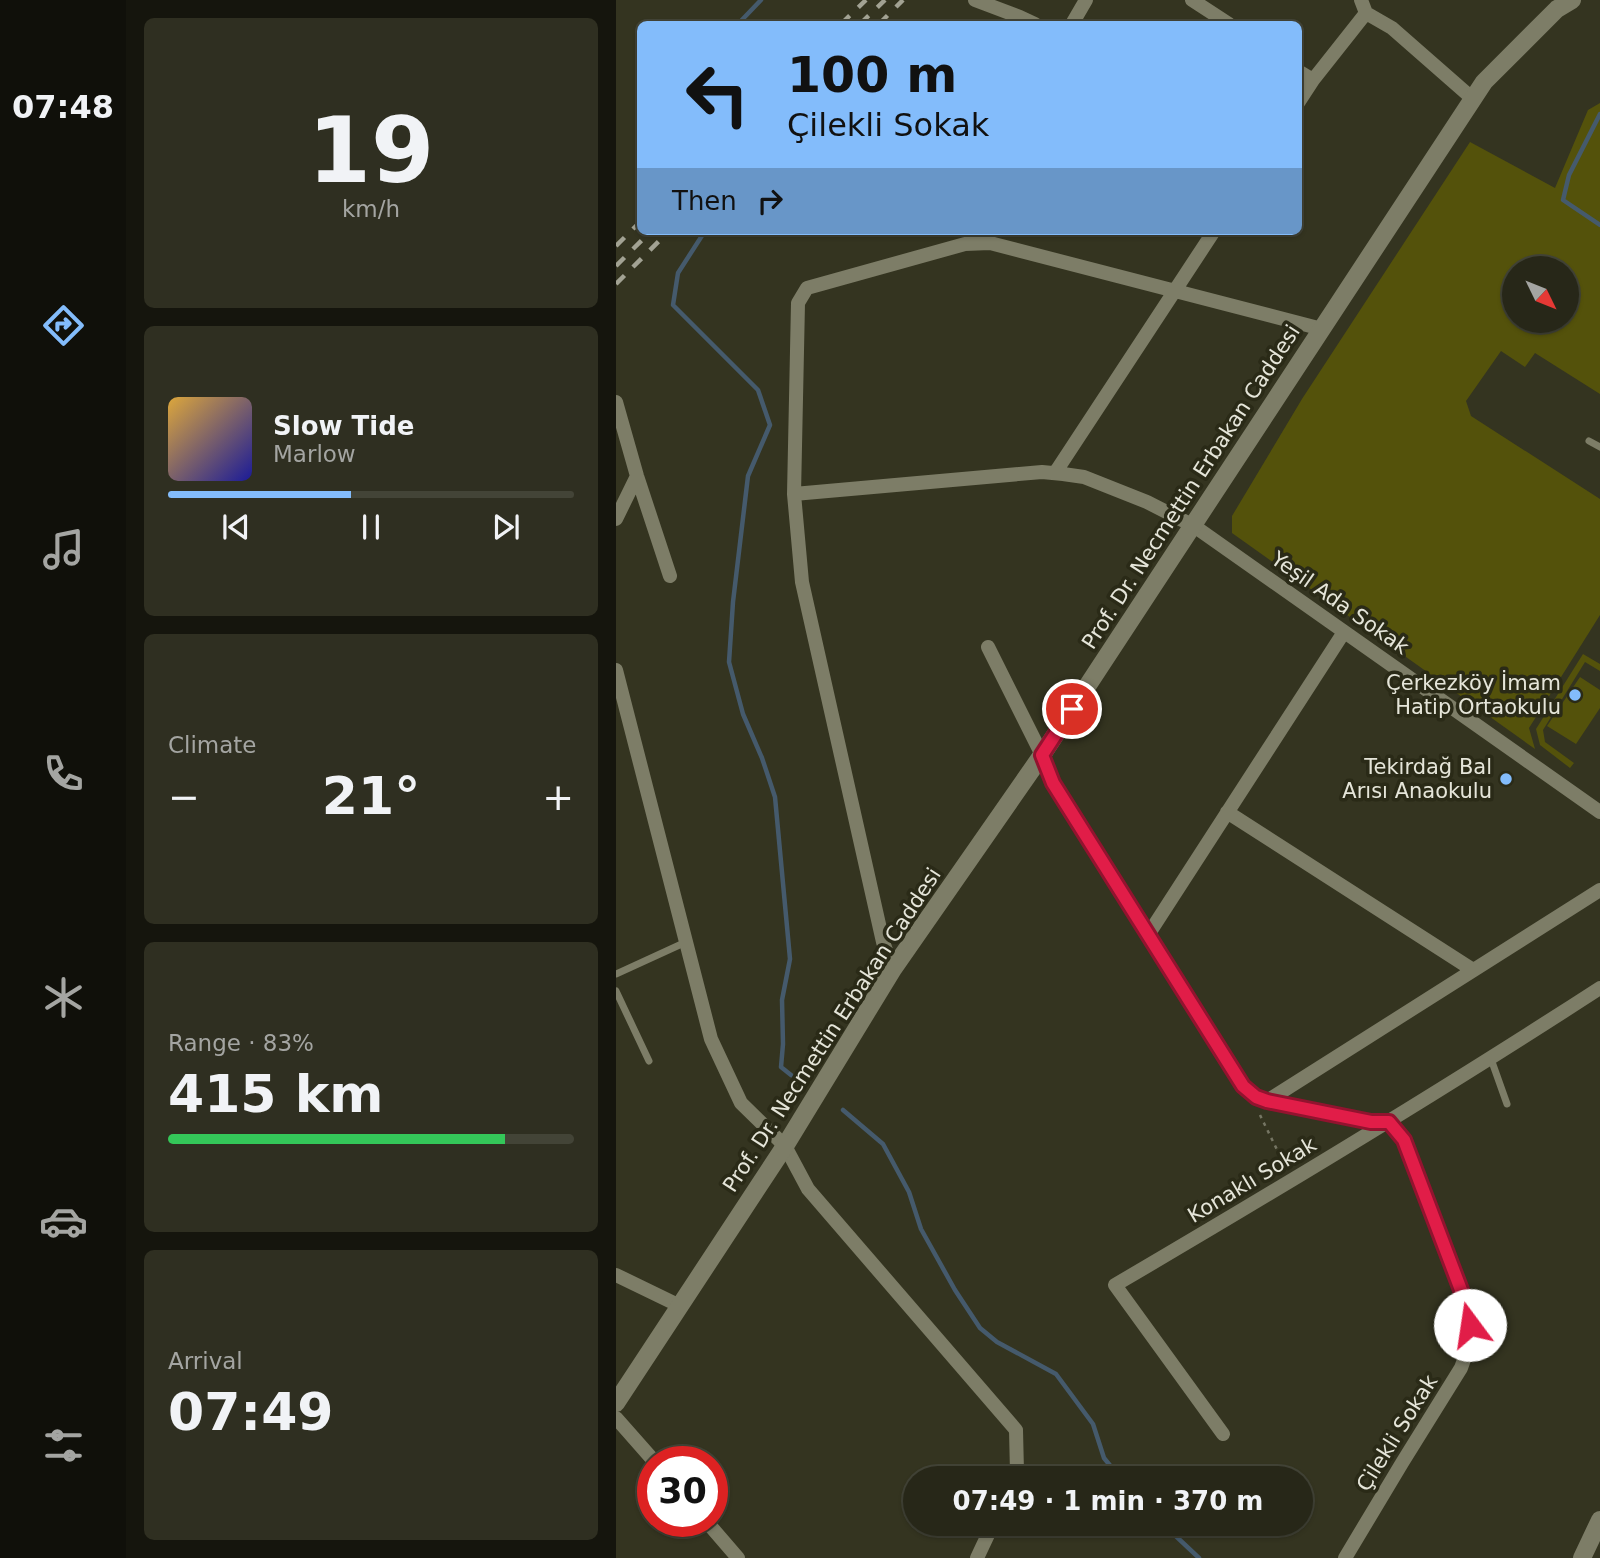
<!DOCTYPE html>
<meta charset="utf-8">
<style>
:root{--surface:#272718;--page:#2f2f21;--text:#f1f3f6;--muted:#a4a5a2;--line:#434437;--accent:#83bcfb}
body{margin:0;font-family:"DejaVu Sans",sans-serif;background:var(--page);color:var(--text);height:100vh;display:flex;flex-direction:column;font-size:26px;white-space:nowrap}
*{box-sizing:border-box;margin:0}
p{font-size:23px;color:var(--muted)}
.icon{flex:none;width:38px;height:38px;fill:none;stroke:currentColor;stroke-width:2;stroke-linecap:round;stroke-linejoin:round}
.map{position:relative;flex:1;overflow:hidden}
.panel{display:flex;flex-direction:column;gap:18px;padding:18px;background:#15150d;width:490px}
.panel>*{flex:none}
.guide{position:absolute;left:21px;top:21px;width:665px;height:214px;border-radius:10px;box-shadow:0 2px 5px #0004,0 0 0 2px var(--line);background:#83bcfb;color:#111;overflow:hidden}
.needle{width:46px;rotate:133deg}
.tools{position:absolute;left:886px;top:256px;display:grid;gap:14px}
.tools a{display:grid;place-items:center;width:77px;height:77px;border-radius:50%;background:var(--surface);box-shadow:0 2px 5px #0004,0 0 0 2px var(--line);font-size:35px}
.speed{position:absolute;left:21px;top:1446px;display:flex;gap:14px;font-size:35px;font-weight:700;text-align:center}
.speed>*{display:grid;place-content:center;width:91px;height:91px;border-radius:50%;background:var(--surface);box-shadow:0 2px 5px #0004,0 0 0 2px var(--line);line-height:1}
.speed .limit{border:10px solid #d22;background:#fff;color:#111}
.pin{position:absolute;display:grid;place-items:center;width:60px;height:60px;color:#fff;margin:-30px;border:4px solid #fff;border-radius:50%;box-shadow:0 2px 7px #0007}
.me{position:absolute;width:77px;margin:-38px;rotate:346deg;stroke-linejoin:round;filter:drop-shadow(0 0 5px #0008)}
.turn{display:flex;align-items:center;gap:24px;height:147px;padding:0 35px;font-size:32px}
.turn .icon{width:91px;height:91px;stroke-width:2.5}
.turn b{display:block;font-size:49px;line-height:60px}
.then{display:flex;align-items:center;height:66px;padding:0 35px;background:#0003;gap:14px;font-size:26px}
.big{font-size:52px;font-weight:600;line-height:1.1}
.panel .widget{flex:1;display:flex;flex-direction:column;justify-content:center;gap:10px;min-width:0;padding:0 24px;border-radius:10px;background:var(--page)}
.panel .dial{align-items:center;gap:0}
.dial b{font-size:91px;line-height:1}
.song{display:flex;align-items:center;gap:21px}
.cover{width:84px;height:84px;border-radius:10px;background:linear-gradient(135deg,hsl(40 70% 55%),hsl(240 70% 35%))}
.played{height:7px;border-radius:4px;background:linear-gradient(90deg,var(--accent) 45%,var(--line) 45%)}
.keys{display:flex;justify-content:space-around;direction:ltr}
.heat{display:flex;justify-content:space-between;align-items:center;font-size:38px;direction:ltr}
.charge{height:10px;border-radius:5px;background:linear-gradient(90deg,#34c759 83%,var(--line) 0)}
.trip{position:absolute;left:287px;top:1466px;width:410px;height:70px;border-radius:35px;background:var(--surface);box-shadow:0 2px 5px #0004,0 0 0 2px var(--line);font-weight:600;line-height:70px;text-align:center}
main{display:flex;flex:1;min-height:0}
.dock{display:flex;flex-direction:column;width:126px;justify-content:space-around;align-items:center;background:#10100a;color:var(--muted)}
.dock .icon{width:49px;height:49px}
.dock .selected{color:var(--accent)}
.dock b{font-size:32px;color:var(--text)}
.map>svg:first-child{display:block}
.green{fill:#54520b;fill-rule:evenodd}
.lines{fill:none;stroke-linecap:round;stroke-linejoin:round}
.stream{stroke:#455a6c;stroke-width:4.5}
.path{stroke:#757563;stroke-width:2.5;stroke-dasharray:3.5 5;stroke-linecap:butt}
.service{stroke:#7d7d67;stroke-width:7}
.minor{stroke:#7d7d67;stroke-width:14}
.tertiary{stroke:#7d7d67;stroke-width:18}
.rail{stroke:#a2a293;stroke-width:4.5;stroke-dasharray:12 12;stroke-linecap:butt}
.route-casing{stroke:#92132f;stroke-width:18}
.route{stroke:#e11d48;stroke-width:12}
.poi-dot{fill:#83bcfb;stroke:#2a2a17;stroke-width:2.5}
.labels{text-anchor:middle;stroke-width:7;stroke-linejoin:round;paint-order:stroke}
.street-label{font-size:21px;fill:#e5e5d9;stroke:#2a2a17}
.poi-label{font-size:21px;fill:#e5e5d9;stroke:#2a2a17;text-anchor:end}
</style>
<main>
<nav class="dock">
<b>07:48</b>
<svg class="icon selected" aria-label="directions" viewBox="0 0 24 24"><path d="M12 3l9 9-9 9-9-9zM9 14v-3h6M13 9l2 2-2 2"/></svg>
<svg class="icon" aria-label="music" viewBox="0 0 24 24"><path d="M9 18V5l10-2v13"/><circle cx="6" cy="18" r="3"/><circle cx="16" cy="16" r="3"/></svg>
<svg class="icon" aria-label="phone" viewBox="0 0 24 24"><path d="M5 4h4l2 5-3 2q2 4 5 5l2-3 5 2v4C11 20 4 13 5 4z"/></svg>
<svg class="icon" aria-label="climate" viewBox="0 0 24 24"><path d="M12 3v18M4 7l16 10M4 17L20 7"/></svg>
<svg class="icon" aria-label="car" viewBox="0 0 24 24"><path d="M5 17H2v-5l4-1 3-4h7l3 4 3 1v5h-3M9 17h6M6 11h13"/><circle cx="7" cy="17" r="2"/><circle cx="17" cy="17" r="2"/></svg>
<svg class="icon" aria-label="filters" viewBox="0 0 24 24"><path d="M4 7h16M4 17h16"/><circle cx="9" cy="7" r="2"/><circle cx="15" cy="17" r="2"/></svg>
</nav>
<section class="panel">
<div class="widget dial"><b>19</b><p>km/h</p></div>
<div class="widget">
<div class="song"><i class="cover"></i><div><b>Slow Tide</b><p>Marlow</p></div></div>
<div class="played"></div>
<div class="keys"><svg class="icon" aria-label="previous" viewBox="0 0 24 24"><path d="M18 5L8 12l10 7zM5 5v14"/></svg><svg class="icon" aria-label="pause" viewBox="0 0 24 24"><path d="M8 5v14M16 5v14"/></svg><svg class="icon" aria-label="next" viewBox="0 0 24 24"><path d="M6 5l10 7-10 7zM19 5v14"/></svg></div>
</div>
<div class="widget"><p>Climate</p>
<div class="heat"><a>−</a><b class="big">21°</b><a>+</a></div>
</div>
<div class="widget"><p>Range · 83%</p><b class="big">415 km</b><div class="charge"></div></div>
<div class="widget"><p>Arrival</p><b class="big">07:49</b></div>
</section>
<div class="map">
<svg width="984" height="1558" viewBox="0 0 984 1558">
<rect width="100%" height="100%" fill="#343420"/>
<path class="green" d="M984 103V394L919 353 909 367 885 351 850 401 855 416 984 499V615L913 728 919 749 616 533V516L686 399 854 142 939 188 972 110ZM898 268H950V320H898Z
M967 654 984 664V671L969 662 927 730 929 742 958 763 954 768 924 745 920 729Z
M964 677 984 690V708L960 744 931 726Z"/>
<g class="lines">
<path class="stream" d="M122 24 145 0
M984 114 953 175 947 200 984 225
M89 231 62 273 57 305 142 390 154 425 132 476 117 602 113 662 127 714 146 758 159 797 174 959 166 1000 167 1044 165 1067 175 1075
M227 1110 267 1144 293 1192 305 1229 339 1290 364 1328 381 1342 440 1374 477 1424 488 1458 505 1479
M547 1524 583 1558"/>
<path class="path" d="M644 1115 670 1168"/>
<path class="service" d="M973 441 984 447
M0 974 70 942
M0 991 33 1061
M875 1059 891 1104"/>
<path class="minor" d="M359 0 404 17 419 24
M576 0 613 24
M745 0 750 13
M456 24 470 0
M682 71 697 80
M682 103 697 80 750 13 776 28 857 99
M370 231 374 243 706 329
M0 402 21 476 54 576
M439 473 598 231
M178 494 426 472 447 474 468 477 531 502 578 526 984 812
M0 519 21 476
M372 647 426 755 437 784 627 1086 640 1097 651 1101 755 1122H771
M0 670 95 1039 125 1103 169 1146 192 1189 400 1430 401 1472 398 1479
M611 812 857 970
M532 935 728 632
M277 969 267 942 186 582 178 494 182 303 191 288 349 244 374 243
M651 1101 984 890
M0 1275 64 1306
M0 1418 38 1461
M607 1434 499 1285C663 1189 825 1091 984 988
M90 1521 122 1558
M361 1558 377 1524
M729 1558 786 1463 845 1368 855 1340 853 1311 787 1140 773 1122"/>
<path class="tertiary" d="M0 1403 169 1146 277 969 426 755 868 82 941 9 956 0
M966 1558 984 1520"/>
<path class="rail" d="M225 24 250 0
M244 24 269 0
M263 24 287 0
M0 246 24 222
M0 266 35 231
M0 284 53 231"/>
</g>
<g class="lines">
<g class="route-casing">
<path id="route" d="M456 709 426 755 437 783 627 1086 640 1097 651 1101 755 1122H773L788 1140 853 1311 854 1325"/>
</g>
<use href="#route" class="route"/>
</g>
<g class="poi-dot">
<circle cx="959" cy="695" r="7"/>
<circle cx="890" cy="779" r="7"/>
</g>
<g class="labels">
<g class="street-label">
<text transform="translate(575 487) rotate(-57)" y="7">Prof. Dr. Necmettin Erbakan Caddesi</text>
<text transform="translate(724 603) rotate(35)" y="7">Yeşil Ada Sokak</text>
<text transform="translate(216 1030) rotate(-57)" y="7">Prof. Dr. Necmettin Erbakan Caddesi</text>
<text transform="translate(636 1180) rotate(-31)" y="7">Konaklı Sokak</text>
<text transform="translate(781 1433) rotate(-58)" y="7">Çilekli Sokak</text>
</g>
<g class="poi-label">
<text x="945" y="690">Çerkezköy İmam<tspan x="945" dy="24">Hatip Ortaokulu</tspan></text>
<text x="876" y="774">Tekirdağ Bal<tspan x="876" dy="24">Arısı Anaokulu</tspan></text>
</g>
</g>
</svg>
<div class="tools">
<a><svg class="needle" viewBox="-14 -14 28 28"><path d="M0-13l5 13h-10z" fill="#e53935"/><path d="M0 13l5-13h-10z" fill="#a4a5a2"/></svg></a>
</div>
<div class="speed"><div class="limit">30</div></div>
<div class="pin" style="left:456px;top:709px;background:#d93025"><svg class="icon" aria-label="arrive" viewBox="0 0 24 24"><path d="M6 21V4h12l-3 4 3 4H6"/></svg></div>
<svg class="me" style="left:854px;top:1325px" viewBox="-20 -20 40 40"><circle r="19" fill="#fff"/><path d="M0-13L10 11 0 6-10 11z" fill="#e11d48"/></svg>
<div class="trip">07:49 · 1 min · 370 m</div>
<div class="guide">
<div class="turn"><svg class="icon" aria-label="left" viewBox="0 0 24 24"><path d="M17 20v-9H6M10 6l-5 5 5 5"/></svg><div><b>100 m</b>Çilekli Sokak</div></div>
<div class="then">Then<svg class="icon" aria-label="right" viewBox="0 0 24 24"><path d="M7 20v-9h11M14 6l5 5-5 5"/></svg></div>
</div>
</div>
</main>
